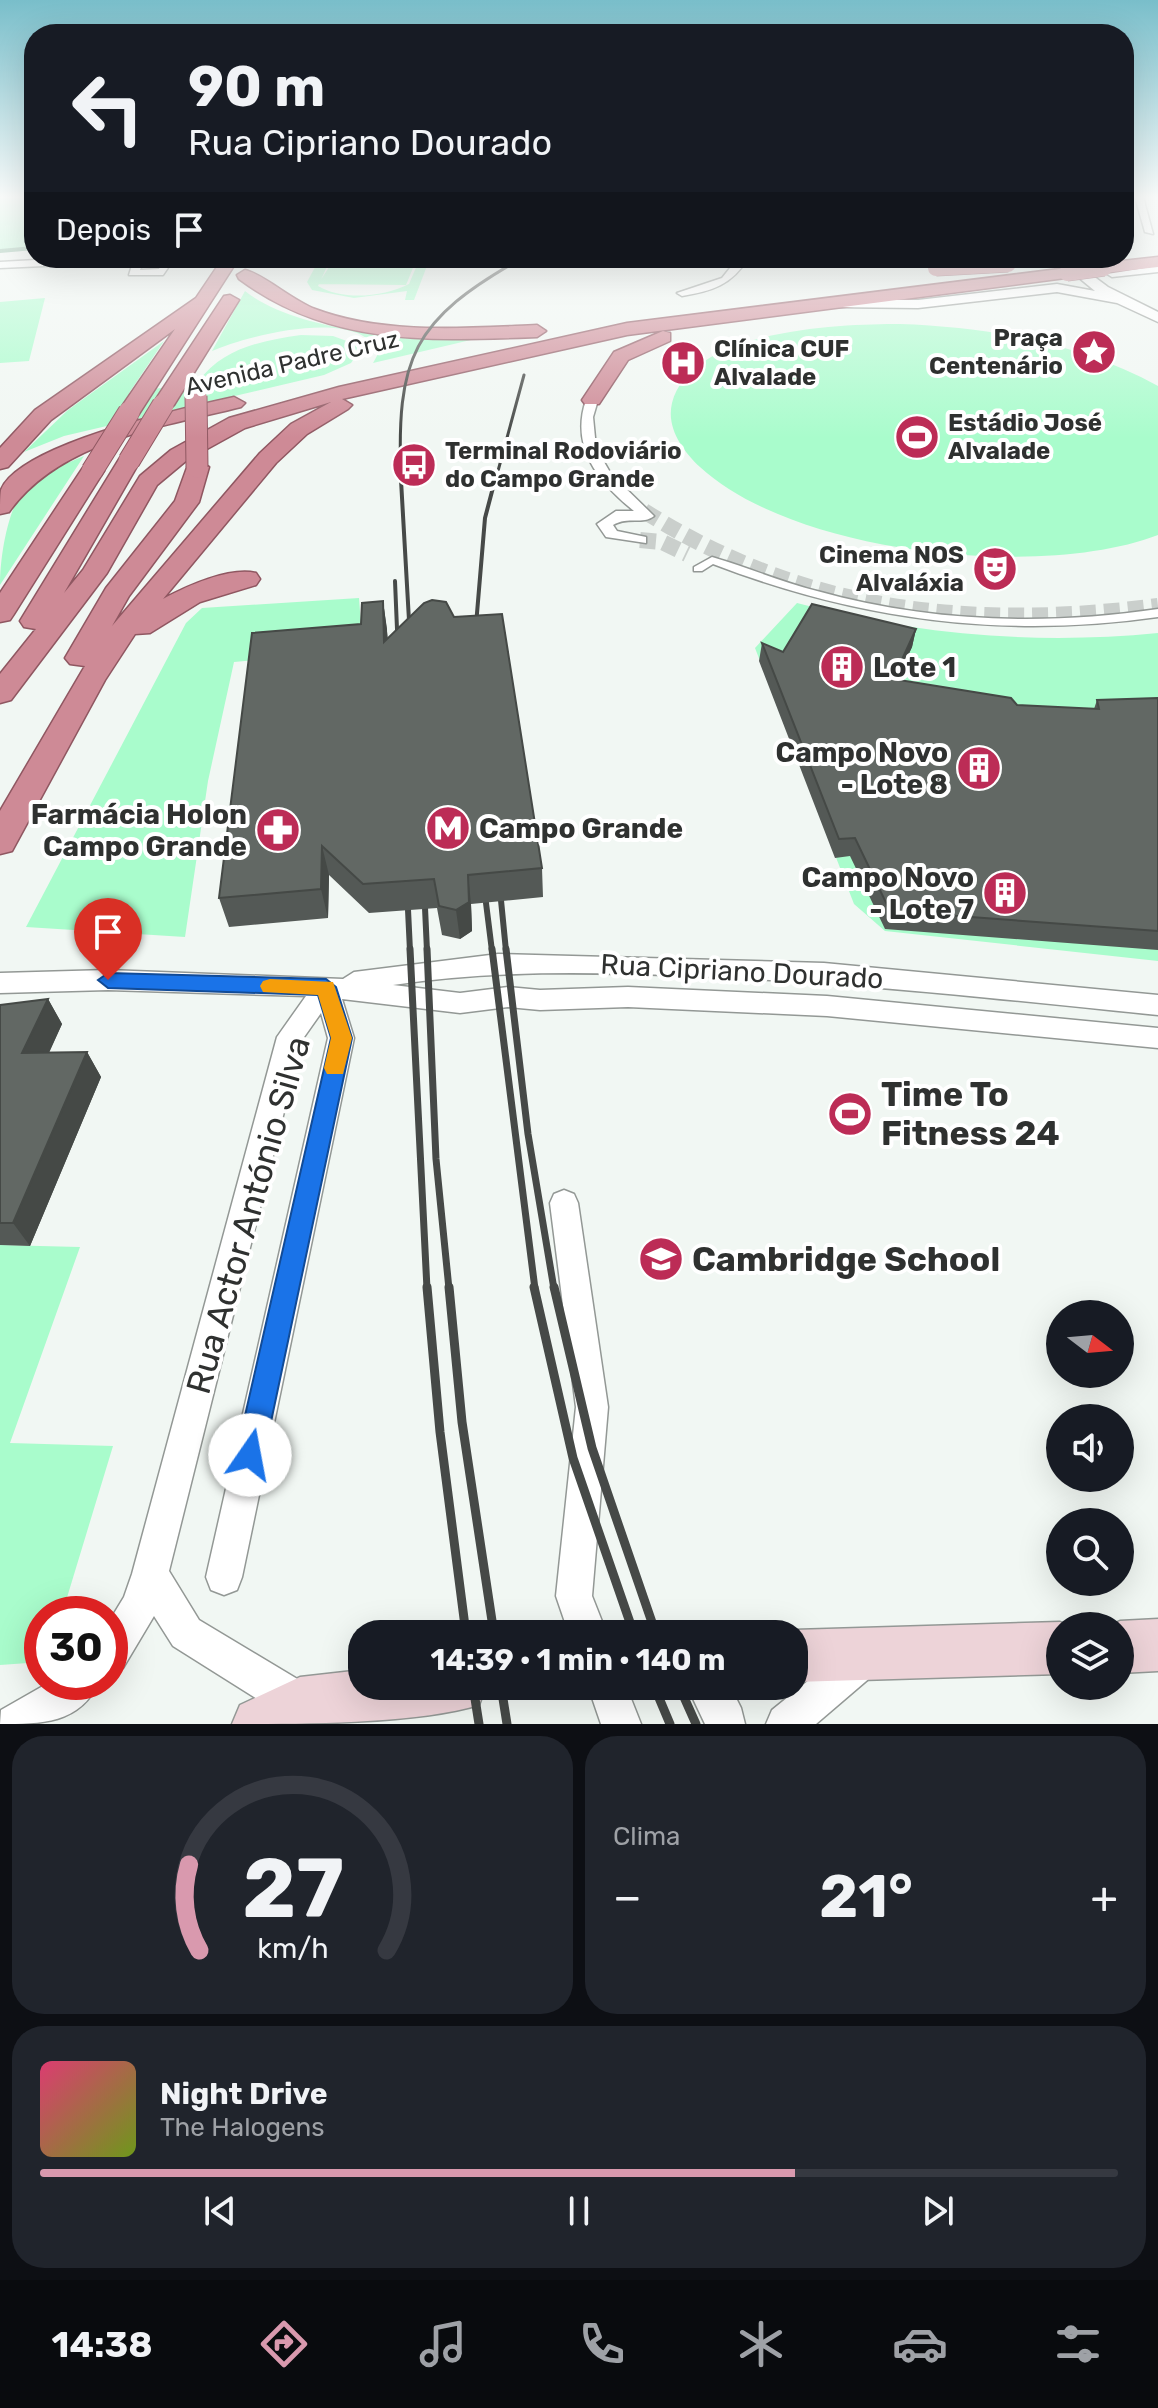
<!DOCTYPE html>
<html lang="pt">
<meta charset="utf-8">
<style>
:root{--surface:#171b24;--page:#20242c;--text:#f1f3f6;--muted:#9ea1a6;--line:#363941;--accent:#d999ae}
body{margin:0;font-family:Rubik,sans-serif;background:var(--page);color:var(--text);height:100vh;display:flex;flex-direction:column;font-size:30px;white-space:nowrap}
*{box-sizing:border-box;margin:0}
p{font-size:26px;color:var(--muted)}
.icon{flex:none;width:44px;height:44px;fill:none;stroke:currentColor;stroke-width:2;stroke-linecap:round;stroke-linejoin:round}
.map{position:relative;height:1724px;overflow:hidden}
.details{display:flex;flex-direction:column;gap:12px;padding:12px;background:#0d0f14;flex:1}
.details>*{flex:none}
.banner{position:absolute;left:24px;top:24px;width:1110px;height:244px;border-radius:32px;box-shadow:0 8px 32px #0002;background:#171b24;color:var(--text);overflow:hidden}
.needle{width:52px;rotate:106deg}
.fabs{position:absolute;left:1046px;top:1300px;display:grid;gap:16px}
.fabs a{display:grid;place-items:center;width:88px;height:88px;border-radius:50%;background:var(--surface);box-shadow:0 8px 32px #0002;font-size:40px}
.speed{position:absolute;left:24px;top:1596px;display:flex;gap:16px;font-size:40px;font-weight:700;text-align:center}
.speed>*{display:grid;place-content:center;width:104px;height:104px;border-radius:50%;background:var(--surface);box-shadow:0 8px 32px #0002;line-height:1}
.speed .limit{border:12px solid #d22;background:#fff;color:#111}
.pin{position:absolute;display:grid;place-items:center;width:68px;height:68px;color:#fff;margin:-82px -34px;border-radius:50% 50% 50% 0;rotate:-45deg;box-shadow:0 0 8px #0007}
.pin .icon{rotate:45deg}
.me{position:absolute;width:88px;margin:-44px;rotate:12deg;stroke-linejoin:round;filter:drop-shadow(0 0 6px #0008)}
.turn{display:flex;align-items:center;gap:28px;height:168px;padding:0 32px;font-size:36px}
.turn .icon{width:104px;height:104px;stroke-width:2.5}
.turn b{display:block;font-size:56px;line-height:68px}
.then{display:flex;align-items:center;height:76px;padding:0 32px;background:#0003;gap:16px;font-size:30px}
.big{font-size:60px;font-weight:700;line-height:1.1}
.details .card{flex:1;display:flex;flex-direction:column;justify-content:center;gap:12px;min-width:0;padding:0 28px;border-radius:32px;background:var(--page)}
.details .dial{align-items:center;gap:0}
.dial svg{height:208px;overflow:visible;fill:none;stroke:var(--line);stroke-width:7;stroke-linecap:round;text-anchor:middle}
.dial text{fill:var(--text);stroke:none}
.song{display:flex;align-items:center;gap:24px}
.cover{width:96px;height:96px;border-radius:12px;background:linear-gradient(135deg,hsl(340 70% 55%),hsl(80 70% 35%))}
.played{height:8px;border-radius:4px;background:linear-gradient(90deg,var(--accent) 70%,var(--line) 70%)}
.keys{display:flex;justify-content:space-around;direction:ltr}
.heat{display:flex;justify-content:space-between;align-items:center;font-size:44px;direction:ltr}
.details .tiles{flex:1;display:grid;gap:12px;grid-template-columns:1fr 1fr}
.card:last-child{grid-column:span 2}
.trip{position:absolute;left:348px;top:1620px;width:460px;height:80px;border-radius:32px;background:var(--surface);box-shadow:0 8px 32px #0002;font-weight:700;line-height:80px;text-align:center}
.tabs{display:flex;height:128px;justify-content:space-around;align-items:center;background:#090b0e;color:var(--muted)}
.tabs .icon{width:56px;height:56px}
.tabs .on{color:var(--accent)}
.tabs b{font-size:36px;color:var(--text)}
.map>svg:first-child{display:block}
.green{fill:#a9fccc}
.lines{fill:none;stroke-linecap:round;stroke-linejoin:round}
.stream{stroke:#5f9e7c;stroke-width:4}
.minor-tunnel{stroke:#cacfcc;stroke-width:16;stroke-dasharray:16 8;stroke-linecap:butt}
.pedestrian-casing{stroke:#939895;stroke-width:3}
.minor-casing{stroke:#939895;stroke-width:3}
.tertiary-casing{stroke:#939895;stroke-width:3}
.secondary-casing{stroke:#939895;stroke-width:3}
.trunk-casing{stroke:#8f5761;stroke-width:3}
.pedestrian{fill:#fff;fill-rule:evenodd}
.minor{fill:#fff;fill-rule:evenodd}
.tertiary{fill:#fff;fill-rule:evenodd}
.secondary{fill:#edd3d8;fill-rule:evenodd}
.trunk{fill:#ce8a96;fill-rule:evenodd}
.rail-far4{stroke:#464947;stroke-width:3}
.rail-far3{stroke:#464947;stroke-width:4}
.rail-far2{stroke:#464947;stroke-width:6}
.rail-far1{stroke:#464947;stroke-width:7}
.rail{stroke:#464947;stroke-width:9}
.trunk-bridge-far1-casing{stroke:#8f5761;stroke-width:17;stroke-linecap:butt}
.trunk-bridge-casing{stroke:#8f5761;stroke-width:23;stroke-linecap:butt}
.trunk-bridge-far1{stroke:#ce8a96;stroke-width:16}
.trunk-bridge{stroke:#ce8a96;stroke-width:21}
.wall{fill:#545956}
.shaded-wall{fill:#454946}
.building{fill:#626864;stroke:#454946;stroke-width:2}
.route{fill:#1a73e8;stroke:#114b97;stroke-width:2}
.slow{fill:#f59e0b}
.labels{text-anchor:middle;stroke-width:8;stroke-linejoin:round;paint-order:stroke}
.far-poi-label{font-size:24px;font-weight:bold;fill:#2f3130;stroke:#fff;text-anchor:start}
.far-street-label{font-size:24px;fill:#2f3130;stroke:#fff}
.poi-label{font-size:28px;font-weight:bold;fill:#2f3130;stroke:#fff;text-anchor:end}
.street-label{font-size:28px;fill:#2f3130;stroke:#fff}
.near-poi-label{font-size:34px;font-weight:bold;fill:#2f3130;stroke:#fff;text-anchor:start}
.near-street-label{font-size:34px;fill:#2f3130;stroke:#fff}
</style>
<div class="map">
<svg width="1158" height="1724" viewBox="0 0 1158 1724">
<rect width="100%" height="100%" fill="#f1f7f3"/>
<path class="green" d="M0 197H34V248L0 250Z
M320 258H331L318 286C343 301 384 297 409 284L420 258H430L414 300H405L407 291 354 298 312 290 307 282Z
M335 258H417L406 285 318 284Z
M245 291C297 332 410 339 475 339L373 363 378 354C363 305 245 336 212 351Z
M45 298 29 361 0 363V302Z
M900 324C988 327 1081 343 1158 386V535C1041 580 794 554 700 467 683 451 666 428 672 403 691 329 840 324 900 324Z
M301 335 333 336 355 344 359 352 351 363 324 375 64 436 24 452 68 410 164 341 129 393 198 382C223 348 260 341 301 335Z
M84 456 0 585C0 558 7 511 24 489 36 473 66 464 84 456Z
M359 598 363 651 234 662 208 781 185 937 26 927 186 623 202 608Z
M797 603C916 635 1036 645 1158 633V961L885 931 854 904 755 648Z
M0 1245 80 1247 10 1443 113 1446 62 1614H42V1662L0 1665Z"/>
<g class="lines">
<path class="stream" d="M0 251 34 248"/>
<path class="minor-tunnel" d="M644 511C805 613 972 630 1158 606
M640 540 662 542 687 554"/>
<g class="pedestrian-casing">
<path id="pedestrian" d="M712 557C747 567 781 582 817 591 928 622 1044 626 1158 609V617C1003 639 859 620 713 564L702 571H694V567Z"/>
</g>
<g class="minor-casing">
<path id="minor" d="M1135 197H1143L1153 234 1145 232Z
M72 258H173L174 259 163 275H129L133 262 0 268V262ZM143 262H163L159 269 140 270Z
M738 258H748C732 285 712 291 682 296L677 293 722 278Z
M1158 266V272L1112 277 1107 274Z
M592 396 598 400 593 417 596 448 611 474 654 516C643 525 628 516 613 525L617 531 646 537V543L606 537 597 524 616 511H634C598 482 570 447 586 400Z
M498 954 824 963 1158 995V1015C1002 999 847 982 691 976 591 972 493 970 393 985L460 993 508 987 540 990 628 987 827 996 1158 1028V1048L827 1016 628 1007 540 1010 508 1007 460 1013 342 999 354 1038 242 1577 237 1590 224 1595 211 1590 206 1577 328 1038 321 1013 302 1040 169 1571 199 1620 314 1689 319 1703 314 1717 300 1722 286 1717 173 1646 154 1616 123 1668 110 1674V1620L124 1597 132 1574 277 1037 306 996 108 990 0 993V973L108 970 343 979 354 972Z
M564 1190 574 1194 578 1203 608 1407 592 1596 607 1634H569L556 1596 576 1407 550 1203 554 1194Z
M859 1644 872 1650 878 1663 872 1676 816 1724H766L772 1710 846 1650Z
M50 1682H99C80 1724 41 1724 0 1724L1 1710Z
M588 1686H626L641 1724H601Z
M687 1686H730L741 1708 745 1724H705Z"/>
</g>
<g class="tertiary-casing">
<path id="tertiary" d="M1055 258H1069L1108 287 1158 312V322L1117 303 1057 292 918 308 832 307 825 303 832 299 918 300 1057 284 1095 291Z"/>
</g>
<g class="secondary-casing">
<path id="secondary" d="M1158 1619V1671L1120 1673V1626H1109L1120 1621Z
M1060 1622 1069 1626H1060V1674L794 1682V1634H785L794 1630Z
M362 1670V1686H486L479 1705C416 1724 301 1724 232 1724L240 1705 300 1677Z"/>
</g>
<g class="trunk-casing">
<path id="trunk" d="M1158 257V267L1104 273 1096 268 1104 263Z
M223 258H239L137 417H121L118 412 175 329 51 420 8 467 0 469V448L35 410 196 298Z
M1067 268 1073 269V277L627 335 342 399 352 405 348 409 307 434 276 463 163 599C187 586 229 567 256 573L260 579 256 585 200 602 150 633 135 634 105 680 12 851 0 854V811L85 666 70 664 65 658 106 588 175 501 189 462 197 460 209 467 199 502 129 596 112 626 260 453 291 424 331 402 245 428 187 460 157 485 107 573 11 700 0 703V674L36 629 24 627 20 621 121 456 129 454 140 461 64 593 83 570 140 476 171 450 229 418 339 387 627 323Z
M245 270C263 274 292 300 315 309 384 335 465 328 537 325L546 331 537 337C429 341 329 346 239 279L237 275Z
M230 295 239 300 174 405 170 409H156L152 405 224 296Z
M663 331 670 333V341L628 360 599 404H585L582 400 614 352Z
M234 397 245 403 241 407C161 427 60 441 9 512L0 514C0 507 0 496 1 490 19 444 188 407 234 397Z
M92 464 104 471 14 614 10 620 0 622V593L84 466Z"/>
</g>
<use href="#pedestrian" class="pedestrian"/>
<use href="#minor" class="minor"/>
<use href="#tertiary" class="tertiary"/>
<use href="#secondary" class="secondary"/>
<use href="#trunk" class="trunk"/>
<path class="rail-far4" d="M401 482C396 357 412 320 522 258
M495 482 524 375"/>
<path class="rail-far3" d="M401 480 410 638
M395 581 398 653
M475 637 485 518 495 480"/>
<path class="rail-far2" d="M483 879 492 951
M499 880 506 951
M424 886 427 951
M407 889 410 951"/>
<path class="rail-far1" d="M410 949 427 1289
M427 949 436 1159 449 1289
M492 949 535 1289
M506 949 528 1134 554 1289"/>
<path class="rail" d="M427 1287 440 1432 466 1634
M449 1287 462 1422 494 1634
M534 1287 573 1458 634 1634
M554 1287 592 1448 656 1634
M473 1686 479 1724
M501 1686 507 1724
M654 1686 670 1724
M679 1686 696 1724"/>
<g class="trunk-bridge-far1-casing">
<path id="trunk-bridge-far1" d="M936 268 1008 264
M1067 273 1104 268"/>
</g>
<g class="trunk-bridge-casing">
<path id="trunk-bridge" d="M196 396 197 467
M129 461 163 405
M92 471 129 412"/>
</g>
<use href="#trunk-bridge-far1" class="trunk-bridge-far1"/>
<use href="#trunk-bridge" class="trunk-bridge"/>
</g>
<path class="wall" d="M383 601 388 639 542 868 543 897 471 904 472 931 460 939 442 935 437 908 369 913 329 875 328 918 229 927 219 898Z
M916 629 912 647 897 679 1017 705 1094 709 1097 700 1158 698V950L885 929 850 856 835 858 759 661 762 643 783 652Z
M48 999 62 1024 49 1053 87 1052 101 1077 30 1246 0 1245V1005Z"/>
<path class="shaded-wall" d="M383 601 387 629 388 670 384 642Z
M916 629 912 647 889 696 893 679Z
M322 846 329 875 328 918 321 889Z
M468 875 471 904 472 931 460 939 456 910Z
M48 999 62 1024 37 1078 22 1053Z
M87 1052 101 1077 30 1246 13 1223Z"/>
<path class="building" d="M432 600 446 602 454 617 502 614 542 868 468 875 469 902 456 910 439 906 434 879 363 884 322 846 321 889 219 898 252 633 361 624 362 603 383 601 384 642 424 603Z
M812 604 916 629 893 679 1011 698 1017 705 1099 709 1097 700 1158 698V931L890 911 855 838 839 839 762 643 783 652Z
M48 999 22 1053 87 1052 13 1223H0V1005Z"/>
<linearGradient id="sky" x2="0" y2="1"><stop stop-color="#79beca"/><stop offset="0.45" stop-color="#f9fbfa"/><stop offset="1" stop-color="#f9fbfa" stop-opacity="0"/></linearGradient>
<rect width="1158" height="438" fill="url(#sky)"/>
<path class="route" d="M108 973 326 979 336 987 352 1038 264 1455 260 1465 250 1469 241 1465 236 1455 331 1038 318 995 108 988 98 980Z"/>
<path class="slow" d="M270 979 333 982 352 1038 343 1074H327L324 1068 331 1038 318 995 263 992 260 986 263 981Z"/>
<defs>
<g id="sight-disc" transform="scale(2.3)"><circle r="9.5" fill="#bc2c56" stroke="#fff"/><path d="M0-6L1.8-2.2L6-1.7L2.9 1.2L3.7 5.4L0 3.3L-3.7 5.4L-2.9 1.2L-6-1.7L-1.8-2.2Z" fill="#fff"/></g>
<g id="hospital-disc" transform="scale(2.3)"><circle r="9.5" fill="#bc2c56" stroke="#fff"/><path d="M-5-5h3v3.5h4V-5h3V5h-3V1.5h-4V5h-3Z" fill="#fff"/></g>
<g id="stadium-disc" transform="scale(2.3)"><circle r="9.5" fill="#bc2c56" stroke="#fff"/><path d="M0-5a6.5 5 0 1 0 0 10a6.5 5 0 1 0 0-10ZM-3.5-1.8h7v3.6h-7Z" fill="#fff"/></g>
<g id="bus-disc" transform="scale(2.3)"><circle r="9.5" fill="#bc2c56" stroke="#fff"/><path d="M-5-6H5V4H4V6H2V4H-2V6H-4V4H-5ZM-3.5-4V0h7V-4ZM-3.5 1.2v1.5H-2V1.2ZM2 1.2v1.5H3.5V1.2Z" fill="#fff"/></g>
<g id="theatre-disc" transform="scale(2.3)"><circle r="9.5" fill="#bc2c56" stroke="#fff"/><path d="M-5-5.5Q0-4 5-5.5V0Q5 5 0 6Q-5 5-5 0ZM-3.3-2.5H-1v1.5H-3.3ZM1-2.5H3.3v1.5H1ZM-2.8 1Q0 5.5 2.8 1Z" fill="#fff"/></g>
<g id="building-disc" transform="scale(2.3)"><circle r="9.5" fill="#bc2c56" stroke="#fff"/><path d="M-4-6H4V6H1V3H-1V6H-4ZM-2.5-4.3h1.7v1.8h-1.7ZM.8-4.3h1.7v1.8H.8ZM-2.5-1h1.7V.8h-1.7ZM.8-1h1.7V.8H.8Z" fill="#fff"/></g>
<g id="metro-disc" transform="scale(2.3)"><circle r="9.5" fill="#bc2c56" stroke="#fff"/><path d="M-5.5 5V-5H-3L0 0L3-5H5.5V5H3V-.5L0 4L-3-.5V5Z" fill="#fff"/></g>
<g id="pharmacy-disc" transform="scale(2.3)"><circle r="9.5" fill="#bc2c56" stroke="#fff"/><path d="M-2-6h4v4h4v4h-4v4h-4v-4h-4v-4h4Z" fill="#fff"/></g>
<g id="school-disc" transform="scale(2.3)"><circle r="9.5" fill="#bc2c56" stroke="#fff"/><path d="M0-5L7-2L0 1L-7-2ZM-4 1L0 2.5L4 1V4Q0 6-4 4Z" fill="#fff"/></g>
</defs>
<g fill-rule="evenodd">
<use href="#sight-disc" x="1094" y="352"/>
<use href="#hospital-disc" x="683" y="363"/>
<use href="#stadium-disc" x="917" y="437"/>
<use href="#bus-disc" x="414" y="465"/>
<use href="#theatre-disc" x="995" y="569"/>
<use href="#building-disc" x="842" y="667"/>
<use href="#building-disc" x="979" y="768"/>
<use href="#metro-disc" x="448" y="828"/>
<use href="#pharmacy-disc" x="278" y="830"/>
<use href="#building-disc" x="1005" y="893"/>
<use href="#stadium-disc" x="850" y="1114"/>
<use href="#school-disc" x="661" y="1259"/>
</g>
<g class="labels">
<g class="far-poi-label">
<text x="1063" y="346" text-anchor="end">Praça<tspan x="1063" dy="28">Centenário</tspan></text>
<text x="714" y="357">Clínica CUF<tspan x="714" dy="28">Alvalade</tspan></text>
<text x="948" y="431">Estádio José<tspan x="948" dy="28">Alvalade</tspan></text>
<text x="445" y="459">Terminal Rodoviário<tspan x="445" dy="28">do Campo Grande</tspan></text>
<text x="964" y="563" text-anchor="end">Cinema NOS<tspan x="964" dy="28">Alvaláxia</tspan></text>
</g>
<g class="far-street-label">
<text transform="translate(292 363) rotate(-13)" y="8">Avenida Padre Cruz</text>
</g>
<g class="poi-label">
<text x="873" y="677" text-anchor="start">Lote 1</text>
<text x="948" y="762">Campo Novo<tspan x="948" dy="32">- Lote 8</tspan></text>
<text x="247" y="824">Farmácia Holon<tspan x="247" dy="32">Campo Grande</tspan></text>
<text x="479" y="838" text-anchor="start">Campo Grande</text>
<text x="974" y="887">Campo Novo<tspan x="974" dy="32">- Lote 7</tspan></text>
</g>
<g class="street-label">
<text transform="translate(742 971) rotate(3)" y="10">Rua Cipriano Dourado</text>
</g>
<g class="near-poi-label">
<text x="881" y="1106">Time To<tspan x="881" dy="39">Fitness 24</tspan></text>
<text x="692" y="1271">Cambridge School</text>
</g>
<g class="near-street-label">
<text transform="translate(248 1215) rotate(-74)" y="12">Rua Actor António Silva</text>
</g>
</g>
</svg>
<div class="fabs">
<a><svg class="needle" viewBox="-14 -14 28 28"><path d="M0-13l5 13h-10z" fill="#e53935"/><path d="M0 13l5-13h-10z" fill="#9ea1a6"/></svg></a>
<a><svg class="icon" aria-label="sound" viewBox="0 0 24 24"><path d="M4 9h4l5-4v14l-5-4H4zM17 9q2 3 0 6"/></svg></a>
<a><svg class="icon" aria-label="search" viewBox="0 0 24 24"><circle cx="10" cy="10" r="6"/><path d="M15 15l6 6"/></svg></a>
<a><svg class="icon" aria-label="layers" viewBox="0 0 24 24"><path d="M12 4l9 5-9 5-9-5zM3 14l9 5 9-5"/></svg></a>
</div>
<div class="speed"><div class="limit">30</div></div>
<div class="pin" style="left:108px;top:980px;background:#d93025"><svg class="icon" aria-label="arrive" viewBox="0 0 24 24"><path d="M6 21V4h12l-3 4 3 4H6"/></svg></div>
<svg class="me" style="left:250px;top:1455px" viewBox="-20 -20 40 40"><circle r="19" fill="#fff"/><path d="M0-13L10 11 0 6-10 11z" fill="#1a73e8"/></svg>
<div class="trip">14:39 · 1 min · 140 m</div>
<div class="banner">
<div class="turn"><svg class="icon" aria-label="left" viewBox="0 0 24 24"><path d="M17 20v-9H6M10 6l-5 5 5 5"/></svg><div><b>90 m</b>Rua Cipriano Dourado</div></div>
<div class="then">Depois<svg class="icon" aria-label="arrive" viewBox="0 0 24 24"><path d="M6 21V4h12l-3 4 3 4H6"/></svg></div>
</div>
</div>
<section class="details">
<div class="tiles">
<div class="card dial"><svg viewBox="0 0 100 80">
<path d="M14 69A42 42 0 1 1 86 69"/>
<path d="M14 69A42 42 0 0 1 10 36" stroke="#d999ae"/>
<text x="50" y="56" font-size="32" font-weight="700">27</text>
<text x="50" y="72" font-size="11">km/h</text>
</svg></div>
<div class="card"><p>Clima</p>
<div class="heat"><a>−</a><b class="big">21°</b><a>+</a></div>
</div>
<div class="card">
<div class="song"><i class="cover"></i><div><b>Night Drive</b><p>The Halogens</p></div></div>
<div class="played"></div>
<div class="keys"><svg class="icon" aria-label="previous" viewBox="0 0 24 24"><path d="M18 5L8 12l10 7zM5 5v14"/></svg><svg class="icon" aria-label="pause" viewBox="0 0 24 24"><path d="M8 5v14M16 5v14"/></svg><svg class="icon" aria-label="next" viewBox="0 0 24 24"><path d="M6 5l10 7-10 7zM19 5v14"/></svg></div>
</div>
</div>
</section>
<nav class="tabs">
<b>14:38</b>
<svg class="icon on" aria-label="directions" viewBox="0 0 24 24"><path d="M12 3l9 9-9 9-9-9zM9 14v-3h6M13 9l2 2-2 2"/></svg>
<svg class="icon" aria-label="music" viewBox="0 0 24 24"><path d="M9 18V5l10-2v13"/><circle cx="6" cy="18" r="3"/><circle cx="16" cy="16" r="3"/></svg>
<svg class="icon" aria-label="phone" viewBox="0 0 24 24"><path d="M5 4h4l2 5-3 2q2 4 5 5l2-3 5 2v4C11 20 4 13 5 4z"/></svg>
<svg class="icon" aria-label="climate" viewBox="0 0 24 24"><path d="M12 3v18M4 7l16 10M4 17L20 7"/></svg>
<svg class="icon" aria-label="car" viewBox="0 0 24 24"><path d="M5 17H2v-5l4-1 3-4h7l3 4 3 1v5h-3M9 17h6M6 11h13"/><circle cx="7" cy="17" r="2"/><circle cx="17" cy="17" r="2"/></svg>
<svg class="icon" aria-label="filters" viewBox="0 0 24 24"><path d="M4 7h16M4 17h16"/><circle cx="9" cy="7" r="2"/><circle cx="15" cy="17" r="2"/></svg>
</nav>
